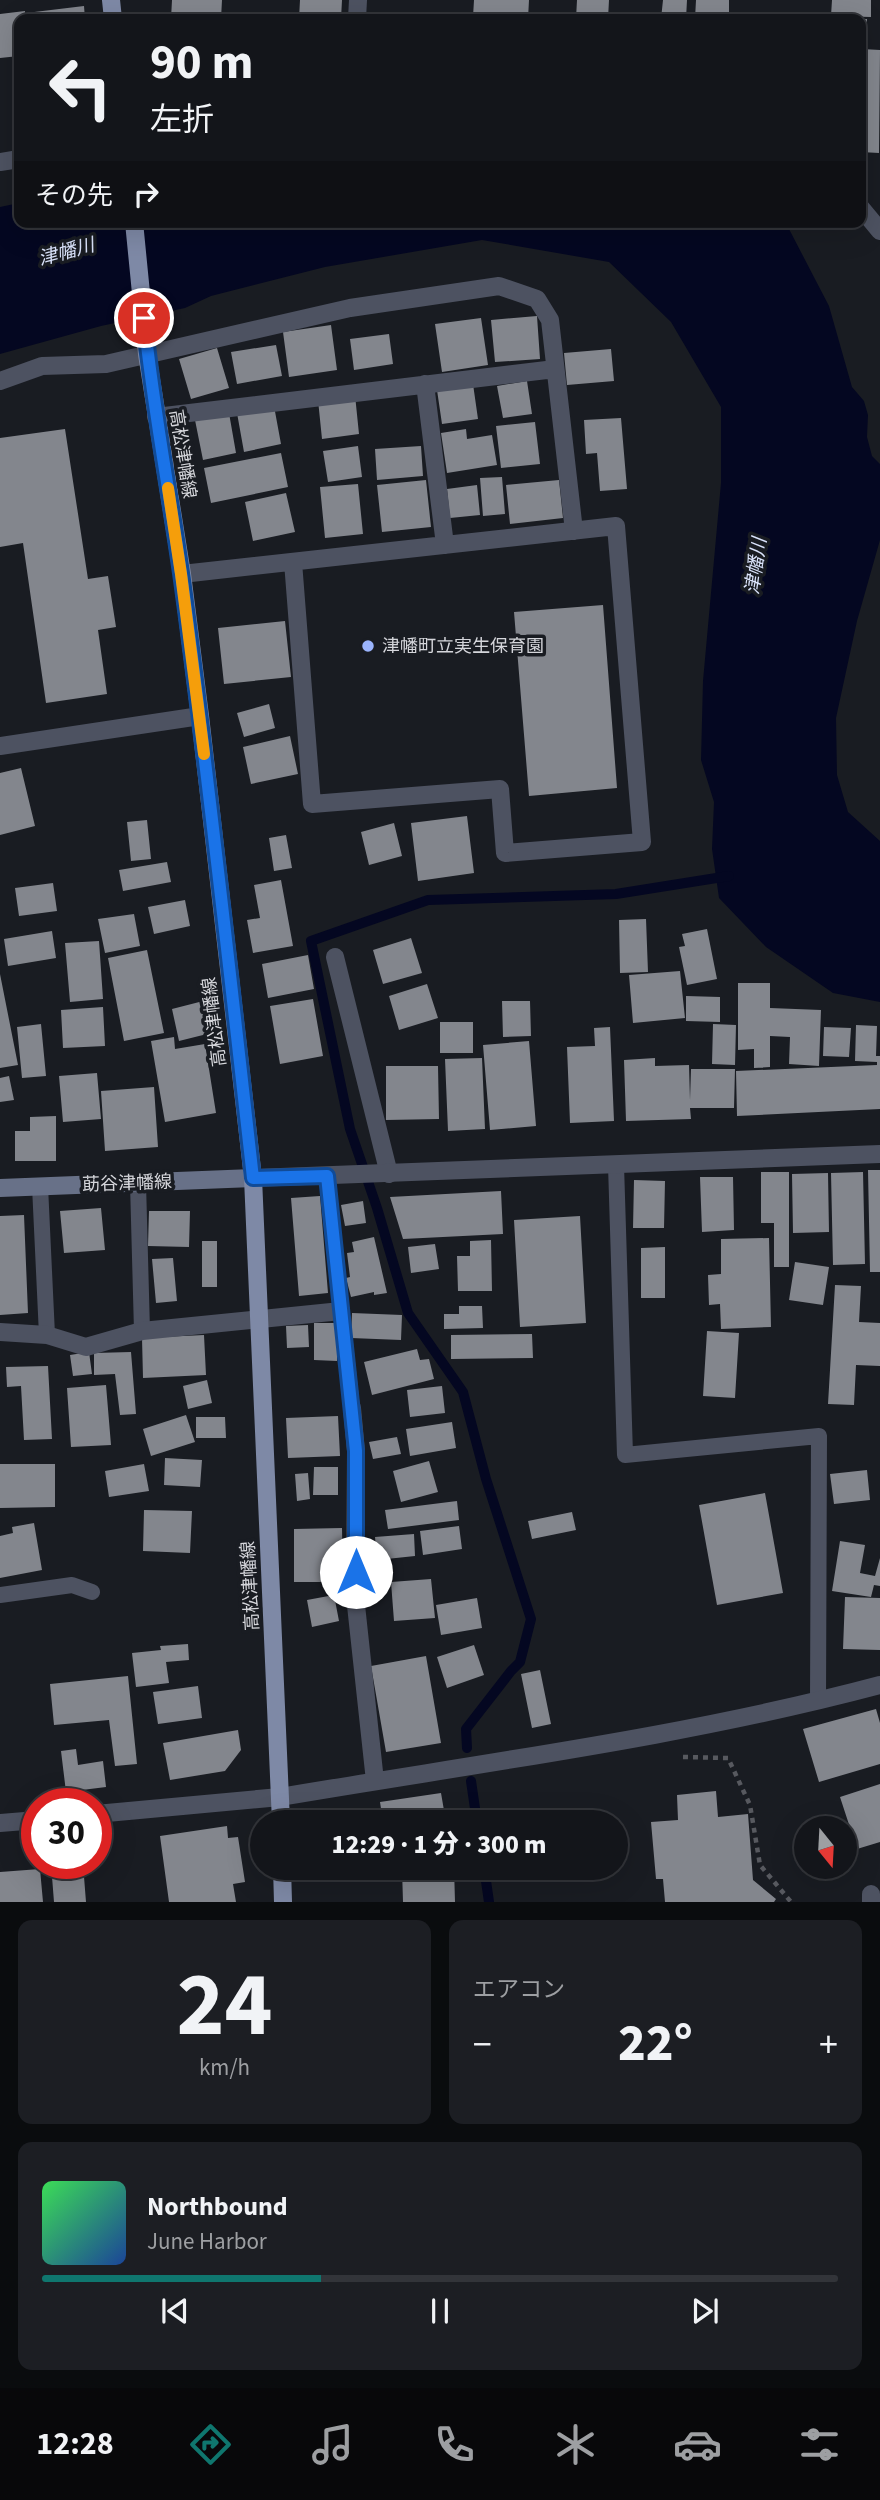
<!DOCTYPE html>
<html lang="ja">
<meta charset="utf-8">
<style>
:root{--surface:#13151a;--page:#1c1e23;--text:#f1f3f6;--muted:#9d9fa2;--line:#323439;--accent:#0f766e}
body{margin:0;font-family:"Source Sans 3","Noto Sans JP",sans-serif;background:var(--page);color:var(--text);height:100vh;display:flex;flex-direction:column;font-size:26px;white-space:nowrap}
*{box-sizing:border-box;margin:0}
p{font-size:23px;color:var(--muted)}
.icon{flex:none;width:38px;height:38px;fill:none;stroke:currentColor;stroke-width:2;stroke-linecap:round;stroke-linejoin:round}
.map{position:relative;height:1902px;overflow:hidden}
.details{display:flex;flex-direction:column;gap:18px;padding:18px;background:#0a0c0e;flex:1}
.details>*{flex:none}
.top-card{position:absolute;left:14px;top:14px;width:852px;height:214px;border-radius:14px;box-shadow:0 7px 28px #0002,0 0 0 2px var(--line);background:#13151a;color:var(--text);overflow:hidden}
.needle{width:46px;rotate:162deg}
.buttons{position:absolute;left:794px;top:1816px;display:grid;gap:14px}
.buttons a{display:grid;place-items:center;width:63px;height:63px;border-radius:50%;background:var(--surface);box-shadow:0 7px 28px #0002,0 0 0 2px var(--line);font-size:35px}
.speed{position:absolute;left:21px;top:1788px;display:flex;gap:14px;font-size:35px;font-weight:700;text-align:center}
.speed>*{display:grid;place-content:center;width:91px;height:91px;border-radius:50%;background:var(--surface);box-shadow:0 7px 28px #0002,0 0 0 2px var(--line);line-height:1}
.speed .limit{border:10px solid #d22;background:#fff;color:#111}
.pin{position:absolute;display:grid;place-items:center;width:60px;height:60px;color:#fff;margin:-30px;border:4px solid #fff;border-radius:50%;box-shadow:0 2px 7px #0007}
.me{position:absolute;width:77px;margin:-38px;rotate:0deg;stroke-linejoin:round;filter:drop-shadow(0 0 5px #0008)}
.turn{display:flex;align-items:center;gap:24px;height:147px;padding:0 21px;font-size:32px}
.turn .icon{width:91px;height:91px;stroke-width:2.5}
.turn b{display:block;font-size:49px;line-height:60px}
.then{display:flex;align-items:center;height:66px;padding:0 21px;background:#0003;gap:14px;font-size:26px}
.big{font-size:52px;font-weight:800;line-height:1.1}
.details .card{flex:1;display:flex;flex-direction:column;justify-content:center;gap:10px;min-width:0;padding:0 24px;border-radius:14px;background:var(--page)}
.details .dial{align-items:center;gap:0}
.dial b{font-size:91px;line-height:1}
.song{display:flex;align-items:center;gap:21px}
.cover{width:84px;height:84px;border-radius:10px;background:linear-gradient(135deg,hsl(130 70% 55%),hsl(220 70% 35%))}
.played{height:7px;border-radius:4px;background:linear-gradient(90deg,var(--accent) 35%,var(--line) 35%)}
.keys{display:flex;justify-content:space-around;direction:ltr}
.heat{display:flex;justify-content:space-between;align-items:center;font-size:38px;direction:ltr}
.details .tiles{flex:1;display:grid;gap:18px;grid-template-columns:1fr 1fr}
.card:last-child{grid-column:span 2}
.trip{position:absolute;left:250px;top:1810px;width:378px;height:70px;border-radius:35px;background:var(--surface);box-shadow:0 7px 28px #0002,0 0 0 2px var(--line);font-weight:800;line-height:70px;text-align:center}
.tabs{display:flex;height:112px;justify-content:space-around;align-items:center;background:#08080a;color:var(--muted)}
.tabs .icon{width:49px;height:49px}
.tabs .active{color:var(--accent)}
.tabs b{font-size:32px;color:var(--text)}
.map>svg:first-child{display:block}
.water{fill:#040721}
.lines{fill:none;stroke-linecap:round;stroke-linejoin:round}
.stream{stroke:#040721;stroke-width:10}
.building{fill:#83868d}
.path{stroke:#57595f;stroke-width:4.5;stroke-dasharray:5 5;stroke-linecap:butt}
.service{stroke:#4d5261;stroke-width:16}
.minor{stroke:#4d5261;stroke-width:18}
.tertiary{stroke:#4d5261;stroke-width:18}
.secondary{stroke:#687188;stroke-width:18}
.primary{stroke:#7e89a6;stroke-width:18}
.route-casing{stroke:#114b97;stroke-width:18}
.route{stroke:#1a73e8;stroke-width:12}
.slow{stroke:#f59e0b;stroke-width:12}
.poi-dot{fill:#9bb4fd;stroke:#191c22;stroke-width:2.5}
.labels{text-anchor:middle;stroke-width:7;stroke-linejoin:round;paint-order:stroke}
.street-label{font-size:18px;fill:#d5d6db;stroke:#191c22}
.poi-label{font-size:18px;fill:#d5d6db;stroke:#191c22;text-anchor:start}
.water-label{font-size:19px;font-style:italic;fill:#dbe4fc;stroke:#191c22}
</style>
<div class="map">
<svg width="880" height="1902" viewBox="0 0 880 1902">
<rect width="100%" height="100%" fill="#191c22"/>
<path class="water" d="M19 203V222H783L789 229 829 306 852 387 864 401 868 415 867 437 872 456 880 464V540L857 621 836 718 837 775 848 812 880 841V1002L833 993 766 947 719 898 712 849 714 802 701 760 703 681 721 483V407L671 322 609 262 482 240 325 267 211 296 185 308 101 326 0 354V207Z"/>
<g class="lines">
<path class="stream" d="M467 1748 466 1729 511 1671 520 1662 531 1619 486 1479 463 1392 408 1313 377 1208 350 1129 311 941 428 900 616 894 729 876
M471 1781 477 1822
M484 1867 489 1902"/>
</g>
<path class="building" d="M172 0H222L221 19H171Z
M300 0H342L341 19H299Z
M474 0H529L528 19 473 17Z
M577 0H609L608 19H576Z
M663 0H687L686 19H661Z
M696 0H729V13L760 14 759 19H695Z
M832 0H871V17L831 16Z
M84 6 85 19H26V13Z
M25 11V19H19V56L0 58V14Z
M861 19H867L866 44H861Z
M862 49 880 50 879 153 861 152Z
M537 316 540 359 495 362 491 320Z
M481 318 488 365 442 372 435 324Z
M331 325 337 370 289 377 283 332Z
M389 334 393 364 354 370 350 339Z
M276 345 282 376 237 384 231 352Z
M217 348 229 388 191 399 179 359Z
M611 349 614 381 567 385 564 353Z
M527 381 532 414 503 418 497 386Z
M473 384 478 419 442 424 437 390Z
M355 395 359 434 322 439 318 400Z
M274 406 281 444 244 452 237 413Z
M229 413 236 453 203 460 195 420Z
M621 418 627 489 600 491 597 453 586 454 584 420Z
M535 422 540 464 501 468 496 426Z
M65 429 88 579 108 576 116 627 98 630 107 694 46 703 23 543 0 547V438Z
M466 429 467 439 492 435 497 465 447 473 441 433Z
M358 446 362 477 328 482 323 451Z
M421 446 423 476 377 480 375 449Z
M281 453 288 487 211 503 204 468Z
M502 477 505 514 483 516 480 478Z
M426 480 431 527 382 532 377 485Z
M559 480 563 518 510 524 506 485Z
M358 484 363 534 325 538 320 487Z
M477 485 480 515 450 518 447 489Z
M286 493 295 532 253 541 245 502Z
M603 605 617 788 529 796 514 612Z
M285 621 291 677 224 684 218 628Z
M269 704 275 728 244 737 237 713Z
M290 736 298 774 251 784 243 747Z
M21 768 35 826 0 835V773Z
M467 816 474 873 418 881 411 823Z
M147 820 151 859 131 861 127 822Z
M394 823 402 856 369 865 361 832Z
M286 835 292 868 274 871 269 838Z
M167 862 171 882 123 891 119 870Z
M281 880 293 946 253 953 247 920 260 918 254 885Z
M53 883 57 911 19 916 15 888Z
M185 900 190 926 154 934 148 907Z
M134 914 140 946 105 953 98 919Z
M646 919 648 972 620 973 619 920Z
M707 929 717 979 687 985 679 947 685 946 682 934Z
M52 931 56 958 8 966 4 939Z
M411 938 422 973 383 984 373 950Z
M99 941 103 999 70 1002 65 943Z
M147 950 164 1033 124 1041 108 958Z
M308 955 314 989 268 998 262 964Z
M680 971 685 1018 633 1023 629 975Z
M0 974 18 1065 0 1068Z
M738 983H770V1008L821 1010 819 1066 789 1064 790 1037 770 1036V1067L754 1068V1049L738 1050Z
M427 984 438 1018 399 1030 389 996Z
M686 996 720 997V1022L686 1021Z
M211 999 219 1031 179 1041 172 1009Z
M313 999 323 1056 280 1064 270 1006Z
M502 1001H530L531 1036 503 1037Z
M103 1007 105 1046 63 1048 61 1010Z
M440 1022H473V1053H440Z
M41 1024 46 1076 22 1078 17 1027Z
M713 1024 736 1025 735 1065 712 1064Z
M856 1025 877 1026 876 1056H880V1109L737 1116 736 1071 877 1065V1062L855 1061Z
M610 1027 614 1121 570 1123 567 1047 595 1046 594 1028Z
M824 1027 851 1028 849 1057 823 1056Z
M174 1037 175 1049 205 1044 216 1113 165 1122 151 1041Z
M529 1041 536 1126 490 1130 483 1045Z
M482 1058 485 1129 448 1131 445 1059Z
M655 1058V1066L689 1065 690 1100 691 1069H735L734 1108H690L691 1119 626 1121 624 1060Z
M386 1066H438L439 1119 386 1120Z
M97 1073 101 1119 63 1122 59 1076Z
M9 1076 14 1100 0 1102V1078Z
M154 1087 158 1147 105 1151 101 1091Z
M56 1116V1161H15V1131H30V1117Z
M868 1170H880V1272H870Z
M761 1172H789V1267H774V1223H761Z
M863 1172 865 1264 833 1265 831 1173Z
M828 1173 829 1232 793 1233 792 1174Z
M700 1177H733L734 1230 702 1232Z
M634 1180 665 1181 664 1228H633Z
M501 1191 503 1234 403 1239 390 1197Z
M320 1196 328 1293 299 1296 291 1198Z
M363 1201 366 1223 345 1226 341 1205Z
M101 1208 105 1250 64 1253 60 1211Z
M149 1211H190L189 1247 148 1246Z
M24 1215 28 1313 0 1315V1216Z
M580 1216 586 1323 520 1327 514 1220Z
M374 1237 387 1293 374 1295V1292L351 1297 346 1278 350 1277 347 1253 354 1252 352 1242Z
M769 1238 771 1327 721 1329 720 1304 709 1305 708 1275 721 1274V1239Z
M491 1240 492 1291H458L457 1256H470V1241Z
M202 1241H217V1287H202Z
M435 1244 439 1269 411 1273 408 1247Z
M665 1247V1298H641V1248Z
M173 1258 177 1301 156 1303 152 1259Z
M795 1262 829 1267 823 1305 789 1300Z
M835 1285 861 1286 859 1322 880 1323V1366L856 1365 854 1405 828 1404Z
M459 1306H482L483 1328 444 1329V1314H459Z
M352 1313 402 1315 401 1340 351 1338Z
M314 1323H337V1361L314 1360Z
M308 1325 309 1347 287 1348 286 1326Z
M707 1331 739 1333 735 1398 703 1396Z
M532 1334 533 1358 451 1359V1335Z
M204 1335 206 1375 143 1378 142 1338Z
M417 1349 420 1360 429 1359 434 1379 372 1395 364 1362Z
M89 1352 92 1374 73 1376 70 1355Z
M131 1352 136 1414 120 1415 115 1374 94 1375V1353Z
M48 1366 52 1439 24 1440 21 1386 7 1387 6 1367Z
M207 1380 212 1403 188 1409 183 1386Z
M106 1385 111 1445 71 1447 67 1388Z
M442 1386 445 1413 410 1417 407 1390Z
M186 1415 195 1442 151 1456 143 1429Z
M338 1416 340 1456 288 1458 286 1418Z
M196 1417H225L226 1438H196Z
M452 1422 456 1448 410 1456 406 1429Z
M397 1437 401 1454 373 1459 369 1442Z
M165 1458 202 1460 200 1487 164 1485Z
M429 1461 438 1492 401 1502 393 1471Z
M0 1464H55V1507L0 1508Z
M144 1464 149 1491 109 1497 105 1471Z
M314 1467H338V1495H313Z
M867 1470 870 1500 834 1504 830 1474Z
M308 1473 310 1499 297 1501 295 1474Z
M765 1493 783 1593 717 1605 699 1505Z
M457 1501 459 1520 388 1529 385 1510Z
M144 1510 192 1511 190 1553 143 1551Z
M572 1512 576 1530 532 1539 528 1521Z
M34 1523 42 1570 0 1578V1536L13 1533 12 1527Z
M459 1526 462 1549 423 1555 420 1531Z
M342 1528 343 1582H294V1529Z
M414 1534 415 1556 377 1560 375 1537Z
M840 1541 865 1545 860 1573 875 1576 880 1558V1586L874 1585 871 1597 832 1591Z
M431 1579 435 1618 394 1621 391 1582Z
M334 1595 339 1621 312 1627 307 1600Z
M845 1597 880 1598V1650L843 1649Z
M477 1598 482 1628 441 1635 436 1605Z
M188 1644 189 1660 166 1662 169 1683 136 1687 132 1653 161 1650 160 1646Z
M474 1645 484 1675 447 1688 437 1657Z
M426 1656 441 1743 386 1752 371 1666Z
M540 1670 551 1724 532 1728 521 1674Z
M128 1676 137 1764 115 1766 109 1720 54 1725 50 1684Z
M198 1686 202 1718 158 1724 153 1692Z
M876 1709 880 1723V1764L819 1782 803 1729Z
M238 1730 241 1750 225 1771 170 1780 163 1743Z
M76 1749 78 1765 103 1761 106 1787 66 1792 61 1751Z
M880 1784V1842L857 1849 840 1797Z
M716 1791 718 1817 748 1814 753 1880 776 1899 774 1902H665L663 1879H656L651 1822 678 1820 677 1795Z
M441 1793 446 1822H383L380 1802Z
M227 1826 228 1838 238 1837 245 1882 233 1884 236 1902H169L160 1836Z
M51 1864H83L86 1902H54Z
M454 1867 455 1902H403L402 1869Z
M519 1867H581L582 1872 522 1882Z
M40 1869 43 1902H0V1872Z"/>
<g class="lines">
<path class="path" d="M683 1757 728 1758 750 1805 760 1865 791 1902"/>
<path class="service" d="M616 1165 625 1455 819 1436 818 1701
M327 1176 352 1408
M138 1183 142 1331
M40 1186 47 1335
M0 1595 72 1585 92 1592"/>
<path class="minor" d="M357 19 358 0
M0 162 19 159
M861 208 880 231
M0 381 42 366 106 364 350 308 499 286 537 299 550 320 574 531
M425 384 445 545
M156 417 555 369
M182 574 616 526 642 842 505 853 500 789 312 804 293 562
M0 746 200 716
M335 957 389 1174
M0 1332 47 1335 86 1347 142 1331 341 1311
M352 1408 356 1451 355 1596 375 1781
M280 1797C480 1763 685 1737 880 1685
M871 1902V1894"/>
<path class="tertiary" d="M253 1178 880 1154
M96 1814 280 1797
M0 1823 37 1820"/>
<path class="secondary" d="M0 1188 253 1178"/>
<path class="primary" d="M111 0 113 19
M134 222 147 354 182 574 200 716 253 1178 281 1822
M282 1867 283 1902"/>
</g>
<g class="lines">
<g class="route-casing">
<path id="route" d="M144 318C153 411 172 503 184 595 210 789 231 984 253 1178L327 1176 356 1451V1572"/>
</g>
<use href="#route" class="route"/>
<path class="slow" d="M168 488 181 574 204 754"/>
</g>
<circle class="poi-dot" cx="368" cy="646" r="7"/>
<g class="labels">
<g class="street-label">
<text transform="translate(183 454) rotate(81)" y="6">高松津幡線</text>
<text transform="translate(214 1022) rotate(-97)" y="6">高松津幡線</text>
<text transform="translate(127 1183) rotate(-2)" y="6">莇谷津幡線</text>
<text transform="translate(250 1586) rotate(-93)" y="6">高松津幡線</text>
</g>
<g class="poi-label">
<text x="382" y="652">津幡町立実生保育園</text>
</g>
<g class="water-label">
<text transform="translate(66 251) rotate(-15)" y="7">津幡川</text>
<text transform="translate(755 566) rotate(-82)" y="7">津幡川</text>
</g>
</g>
</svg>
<div class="buttons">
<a><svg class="needle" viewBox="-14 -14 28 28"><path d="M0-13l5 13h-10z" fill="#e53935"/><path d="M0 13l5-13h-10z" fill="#9d9fa2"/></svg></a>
</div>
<div class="speed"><div class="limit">30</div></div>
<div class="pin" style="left:144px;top:318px;background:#d93025"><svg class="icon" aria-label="arrive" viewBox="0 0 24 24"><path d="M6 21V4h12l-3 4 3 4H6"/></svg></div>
<svg class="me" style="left:356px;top:1572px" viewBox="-20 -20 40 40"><circle r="19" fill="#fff"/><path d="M0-13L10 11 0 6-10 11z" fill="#1a73e8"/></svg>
<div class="trip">12:29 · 1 分 · 300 m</div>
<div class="top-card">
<div class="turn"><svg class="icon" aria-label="left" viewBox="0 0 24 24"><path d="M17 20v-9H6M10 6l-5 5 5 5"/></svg><div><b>90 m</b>左折</div></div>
<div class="then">その先<svg class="icon" aria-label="right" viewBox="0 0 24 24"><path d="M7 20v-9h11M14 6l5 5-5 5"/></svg></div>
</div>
</div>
<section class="details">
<div class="tiles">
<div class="card dial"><b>24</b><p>km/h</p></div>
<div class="card"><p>エアコン</p>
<div class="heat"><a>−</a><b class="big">22°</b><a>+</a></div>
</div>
<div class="card">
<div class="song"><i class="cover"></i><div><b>Northbound</b><p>June Harbor</p></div></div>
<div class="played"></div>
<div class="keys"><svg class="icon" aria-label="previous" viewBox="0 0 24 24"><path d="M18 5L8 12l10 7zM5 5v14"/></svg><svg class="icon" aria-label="pause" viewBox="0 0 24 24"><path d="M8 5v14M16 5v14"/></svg><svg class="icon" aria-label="next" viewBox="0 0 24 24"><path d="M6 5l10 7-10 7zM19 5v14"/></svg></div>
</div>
</div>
</section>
<nav class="tabs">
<b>12:28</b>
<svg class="icon active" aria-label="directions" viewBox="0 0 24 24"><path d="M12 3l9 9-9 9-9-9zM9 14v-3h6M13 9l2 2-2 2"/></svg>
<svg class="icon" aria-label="music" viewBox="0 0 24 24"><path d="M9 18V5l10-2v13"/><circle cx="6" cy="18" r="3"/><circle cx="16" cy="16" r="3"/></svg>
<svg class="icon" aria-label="phone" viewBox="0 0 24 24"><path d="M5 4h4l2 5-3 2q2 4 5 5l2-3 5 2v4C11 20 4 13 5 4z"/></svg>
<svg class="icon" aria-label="climate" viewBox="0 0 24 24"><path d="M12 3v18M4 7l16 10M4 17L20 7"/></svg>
<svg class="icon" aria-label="car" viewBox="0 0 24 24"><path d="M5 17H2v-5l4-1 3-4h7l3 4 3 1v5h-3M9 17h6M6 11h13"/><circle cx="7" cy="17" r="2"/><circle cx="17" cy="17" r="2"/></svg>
<svg class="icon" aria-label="filters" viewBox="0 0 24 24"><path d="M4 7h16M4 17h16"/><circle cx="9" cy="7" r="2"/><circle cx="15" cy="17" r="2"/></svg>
</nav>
